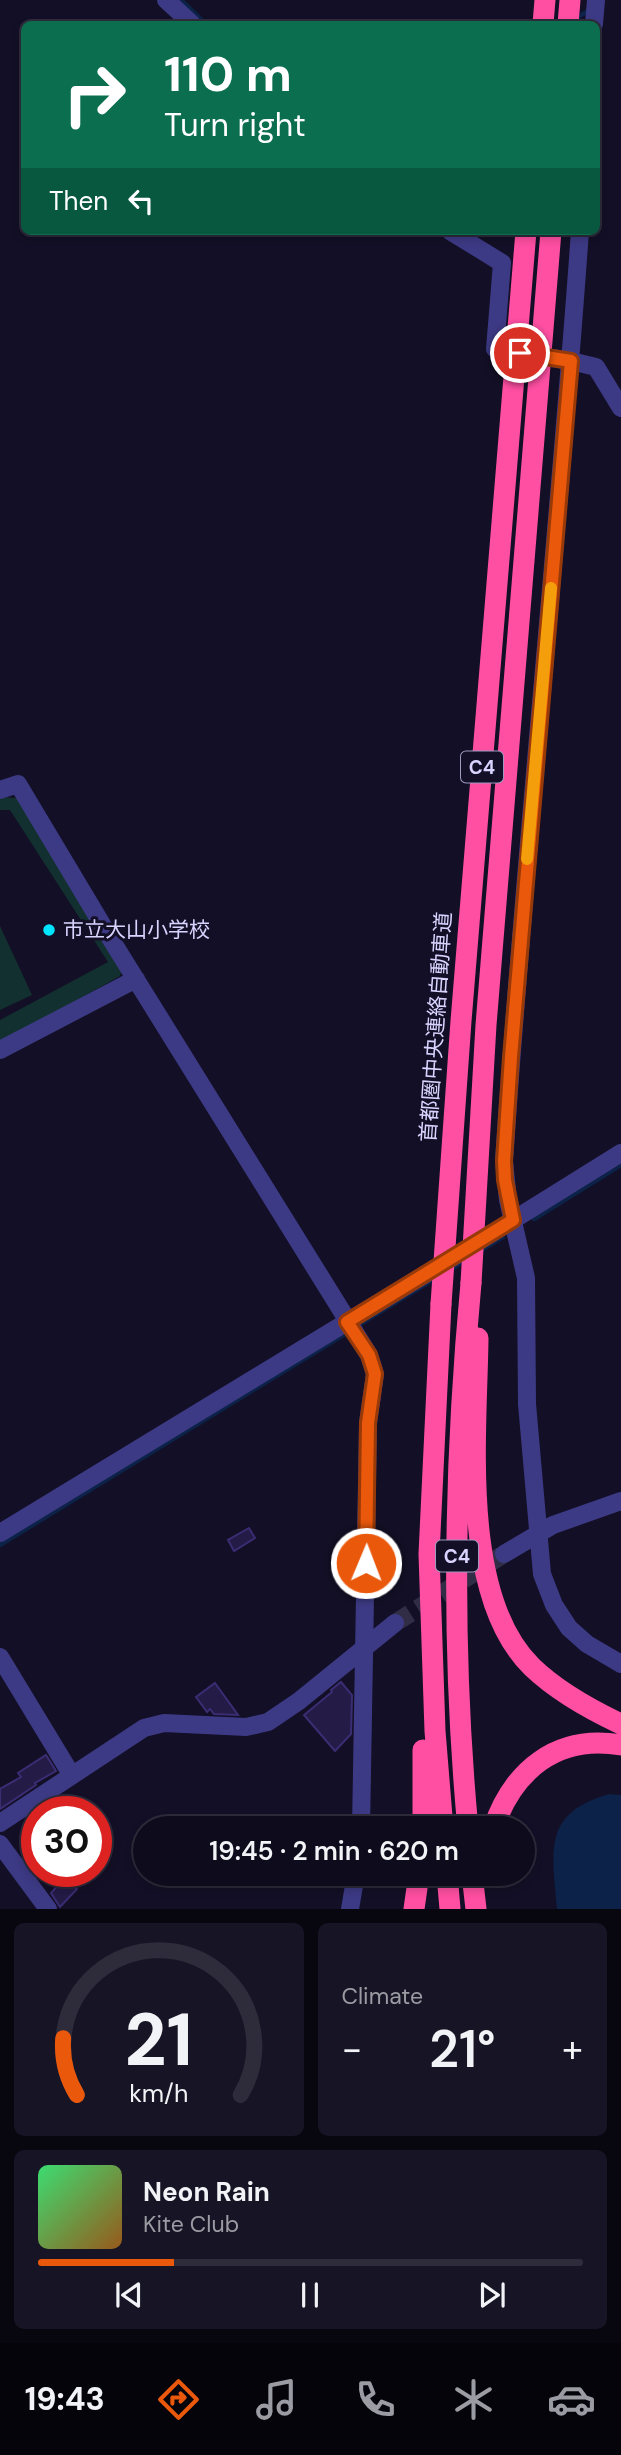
<!DOCTYPE html>
<meta charset="utf-8">
<style>
:root{--surface:#0e0b1c;--page:#171425;--text:#f1f3f6;--muted:#9b9ba3;--line:#2e2b3b;--accent:#ea580c}
body{margin:0;font-family:"DM Sans","Noto Sans JP",sans-serif;background:var(--page);color:var(--text);height:100vh;display:flex;flex-direction:column;font-size:26px;white-space:nowrap}
*{box-sizing:border-box;margin:0}
p{font-size:23px;color:var(--muted)}
.icon{flex:none;width:38px;height:38px;fill:none;stroke:currentColor;stroke-width:2;stroke-linecap:round;stroke-linejoin:round}
.map{position:relative;height:1909px;overflow:hidden}
.drawer{display:flex;flex-direction:column;gap:14px;padding:14px;background:#08060f;flex:1}
.drawer>*{flex:none}
.top-card{position:absolute;left:21px;top:21px;width:579px;height:214px;border-radius:10px;box-shadow:0 4px 10px #0003,0 0 0 2px var(--line);background:#0b6e4f;color:#fff;overflow:hidden}
.speed{position:absolute;left:21px;top:1796px;display:flex;gap:14px;font-size:35px;font-weight:700;text-align:center}
.speed>*{display:grid;place-content:center;width:91px;height:91px;border-radius:50%;background:var(--surface);box-shadow:0 4px 10px #0003,0 0 0 2px var(--line);line-height:1}
.speed .limit{border:10px solid #d22;background:#fff;color:#111}
.pin{position:absolute;display:grid;place-items:center;width:60px;height:60px;color:#fff;margin:-30px;border:4px solid #fff;border-radius:50%;box-shadow:0 2px 7px #0007}
.me{position:absolute;width:77px;margin:-38px;rotate:1deg;stroke-linejoin:round;filter:drop-shadow(0 0 5px #0008)}
.turn{display:flex;align-items:center;gap:24px;height:147px;padding:0 28px;font-size:32px}
.turn .icon{width:91px;height:91px;stroke-width:2.5}
.turn b{display:block;font-size:49px;line-height:60px}
.then{display:flex;align-items:center;height:66px;padding:0 28px;background:#0003;gap:14px;font-size:26px}
.big{font-size:52px;font-weight:600;line-height:1.1}
.drawer .card{flex:1;display:flex;flex-direction:column;justify-content:center;gap:10px;min-width:0;padding:0 24px;border-radius:10px;background:var(--page)}
.drawer .dial{align-items:center;gap:0}
.dial svg{height:182px;overflow:visible;fill:none;stroke:var(--line);stroke-width:7;stroke-linecap:round;text-anchor:middle}
.dial text{fill:var(--text);stroke:none}
.song{display:flex;align-items:center;gap:21px}
.cover{width:84px;height:84px;border-radius:10px;background:linear-gradient(135deg,hsl(140 70% 55%),hsl(30 70% 35%))}
.played{height:7px;border-radius:4px;background:linear-gradient(90deg,var(--accent) 25%,var(--line) 25%)}
.keys{display:flex;justify-content:space-around;direction:ltr}
.heat{display:flex;justify-content:space-between;align-items:center;font-size:38px;direction:ltr}
.drawer .tiles{flex:1;display:grid;gap:14px;grid-template-columns:1fr 1fr}
.card:last-child{grid-column:span 2}
.trip{position:absolute;left:133px;top:1816px;width:402px;height:70px;border-radius:35px;background:var(--surface);box-shadow:0 4px 10px #0003,0 0 0 2px var(--line);font-weight:600;line-height:70px;text-align:center}
.tab-bar{display:flex;height:112px;justify-content:space-around;align-items:center;background:#06040b;color:var(--muted)}
.tab-bar .icon{width:49px;height:49px}
.tab-bar .selected{color:var(--accent)}
.tab-bar b{font-size:32px;color:var(--text)}
.map>svg:first-child{display:block}
.green{fill:#12302f}
.water{fill:#0c2248}
.lines{fill:none;stroke-linecap:round;stroke-linejoin:round}
.stream{stroke:#0c2248;stroke-width:4.5}
.building{fill:#241b47;stroke:#3b2d73;stroke-width:2}
.minor-tunnel{stroke:#312d47;stroke-width:18;stroke-dasharray:18 9;stroke-linecap:butt}
.minor{stroke:#3d3a85;stroke-width:18}
.highway{stroke:#ff4fa3;stroke-width:21}
.highway-bridge{stroke:#ff4fa3;stroke-width:21}
.route-casing{stroke:#983908;stroke-width:18}
.route{stroke:#ea580c;stroke-width:12}
.slow{stroke:#f59e0b;stroke-width:12}
.poi-dot{fill:#00e5ff;stroke:#130f26;stroke-width:2.5}
.labels{text-anchor:middle;stroke-width:6;stroke-linejoin:round;paint-order:stroke}
.shield{fill:#130f26;stroke:#9e99be;stroke-width:2}
.shield-label{font-size:19px;font-weight:bold;fill:#d9d4ff}
.poi-label{font-size:21px;fill:#d9d4ff;stroke:#130f26;text-anchor:start}
.street-label{font-size:21px;fill:#d9d4ff;stroke:#130f26}
</style>
<div class="map">
<svg width="621" height="1909" viewBox="0 0 621 1909">
<rect width="100%" height="100%" fill="#130f26"/>
<path class="green" d="M0 797 18 798 122 969 120 976 0 1043V1020L108 962 10 810H0Z
M0 926 32 995 0 1010Z"/>
<path class="water" d="M609 1794 621 1795V1909H557C553 1851 541 1814 609 1794Z"/>
<g class="lines">
<path class="stream" d="M181 0 206 24
M575 19 591 9
M534 1219 621 1165
M480 1251 503 1237
M450 1270 466 1260
M357 1326 436 1278
M0 1545 350 1331"/>
</g>
<path class="building" d="M249 1528 255 1538 234 1551 228 1540Z
M341 1682 352 1695 351 1734 335 1751 304 1715 332 1692 331 1690Z
M215 1683 238 1715 214 1714 210 1709 207 1712 196 1697Z
M46 1755 56 1771 35 1783 36 1785 0 1809V1789L21 1777 18 1773Z
M65 1877 77 1889 60 1907 51 1893Z"/>
<g class="lines">
<path class="minor-tunnel" d="M395 1623 504 1554"/>
<path class="minor" d="M166 0 192 24
M594 24 596 0
M450 231 502 263 495 349 571 361 596 367 621 408
M580 231C558 541 525 850 504 1161L508 1200 526 1278 527 1404 542 1574 554 1605 569 1628 587 1644 621 1664
M0 790 18 784 112 941 369 1355 375 1374 368 1423 361 1829
M0 1050 136 979
M0 1533 444 1263 621 1153
M504 1554 553 1525 621 1501
M0 1657 71 1774
M0 1823 144 1728 164 1723 246 1727 268 1722 299 1701 395 1623
M0 1844 48 1909
M350 1909 356 1874"/>
<path class="highway" d="M543 24 545 0
M568 24 570 0
M441 1304 429 1554 435 1731 443 1829
M478 1338C477 1433 459 1596 532 1667 557 1691 589 1709 621 1724
M423 1750V1829
M468 1829C451 1648 454 1464 471 1283
M493 1829C513 1770 557 1734 621 1745
M447 1874 450 1909
M472 1874 476 1909
M414 1909 419 1874"/>
<path class="highway-bridge" d="M471 1283 486 1025 551 231
M441 1304 461 1021 526 231"/>
</g>
<g class="lines">
<g class="route-casing">
<path id="route" d="M366 1563 368 1423 375 1374 369 1355 347 1322 513 1220 505 1180 504 1161 511 1057 571 361 520 353"/>
</g>
<use href="#route" class="route"/>
<path class="slow" d="M527 859 551 588"/>
</g>
<circle class="poi-dot" cx="49" cy="930" r="7"/>
<g class="labels">
<g class="shield">
<rect x="461" y="751.5" width="42" height="31" rx="5"/>
<rect x="436" y="1540.5" width="42" height="31" rx="5"/>
</g>
<g class="shield-label">
<text x="482" y="774">C4</text>
<text x="457" y="1563">C4</text>
</g>
<g class="poi-label">
<text x="63" y="937">市立大山小学校</text>
</g>
<g class="street-label">
<text transform="translate(436 1027) rotate(-86)" y="7">首都圏中央連絡自動車道</text>
</g>
</g>
</svg>
<div class="speed"><div class="limit">30</div></div>
<div class="pin" style="left:520px;top:353px;background:#d93025"><svg class="icon" aria-label="arrive" viewBox="0 0 24 24"><path d="M6 21V4h12l-3 4 3 4H6"/></svg></div>
<svg class="me" style="left:366px;top:1563px" viewBox="-20 -20 40 40"><circle r="17" fill="#ea580c" stroke="#fff" stroke-width="3"/><path d="M0-11L8 9 0 5-8 9z" fill="#fff"/></svg>
<div class="trip">19:45 · 2 min · 620 m</div>
<div class="top-card">
<div class="turn"><svg class="icon" aria-label="right" viewBox="0 0 24 24"><path d="M7 20v-9h11M14 6l5 5-5 5"/></svg><div><b>110 m</b>Turn right</div></div>
<div class="then">Then<svg class="icon" aria-label="left" viewBox="0 0 24 24"><path d="M17 20v-9H6M10 6l-5 5 5 5"/></svg></div>
</div>
</div>
<section class="drawer">
<div class="tiles">
<div class="card dial"><svg viewBox="0 0 100 80">
<path d="M14 69A42 42 0 1 1 86 69"/>
<path d="M14 69A42 42 0 0 1 8 44" stroke="#ea580c"/>
<text x="50" y="56" font-size="32" font-weight="700">21</text>
<text x="50" y="72" font-size="11">km/h</text>
</svg></div>
<div class="card"><p>Climate</p>
<div class="heat"><a>−</a><b class="big">21°</b><a>+</a></div>
</div>
<div class="card">
<div class="song"><i class="cover"></i><div><b>Neon Rain</b><p>Kite Club</p></div></div>
<div class="played"></div>
<div class="keys"><svg class="icon" aria-label="previous" viewBox="0 0 24 24"><path d="M18 5L8 12l10 7zM5 5v14"/></svg><svg class="icon" aria-label="pause" viewBox="0 0 24 24"><path d="M8 5v14M16 5v14"/></svg><svg class="icon" aria-label="next" viewBox="0 0 24 24"><path d="M6 5l10 7-10 7zM19 5v14"/></svg></div>
</div>
</div>
</section>
<nav class="tab-bar">
<b>19:43</b>
<svg class="icon selected" aria-label="directions" viewBox="0 0 24 24"><path d="M12 3l9 9-9 9-9-9zM9 14v-3h6M13 9l2 2-2 2"/></svg>
<svg class="icon" aria-label="music" viewBox="0 0 24 24"><path d="M9 18V5l10-2v13"/><circle cx="6" cy="18" r="3"/><circle cx="16" cy="16" r="3"/></svg>
<svg class="icon" aria-label="phone" viewBox="0 0 24 24"><path d="M5 4h4l2 5-3 2q2 4 5 5l2-3 5 2v4C11 20 4 13 5 4z"/></svg>
<svg class="icon" aria-label="climate" viewBox="0 0 24 24"><path d="M12 3v18M4 7l16 10M4 17L20 7"/></svg>
<svg class="icon" aria-label="car" viewBox="0 0 24 24"><path d="M5 17H2v-5l4-1 3-4h7l3 4 3 1v5h-3M9 17h6M6 11h13"/><circle cx="7" cy="17" r="2"/><circle cx="17" cy="17" r="2"/></svg>
</nav>
